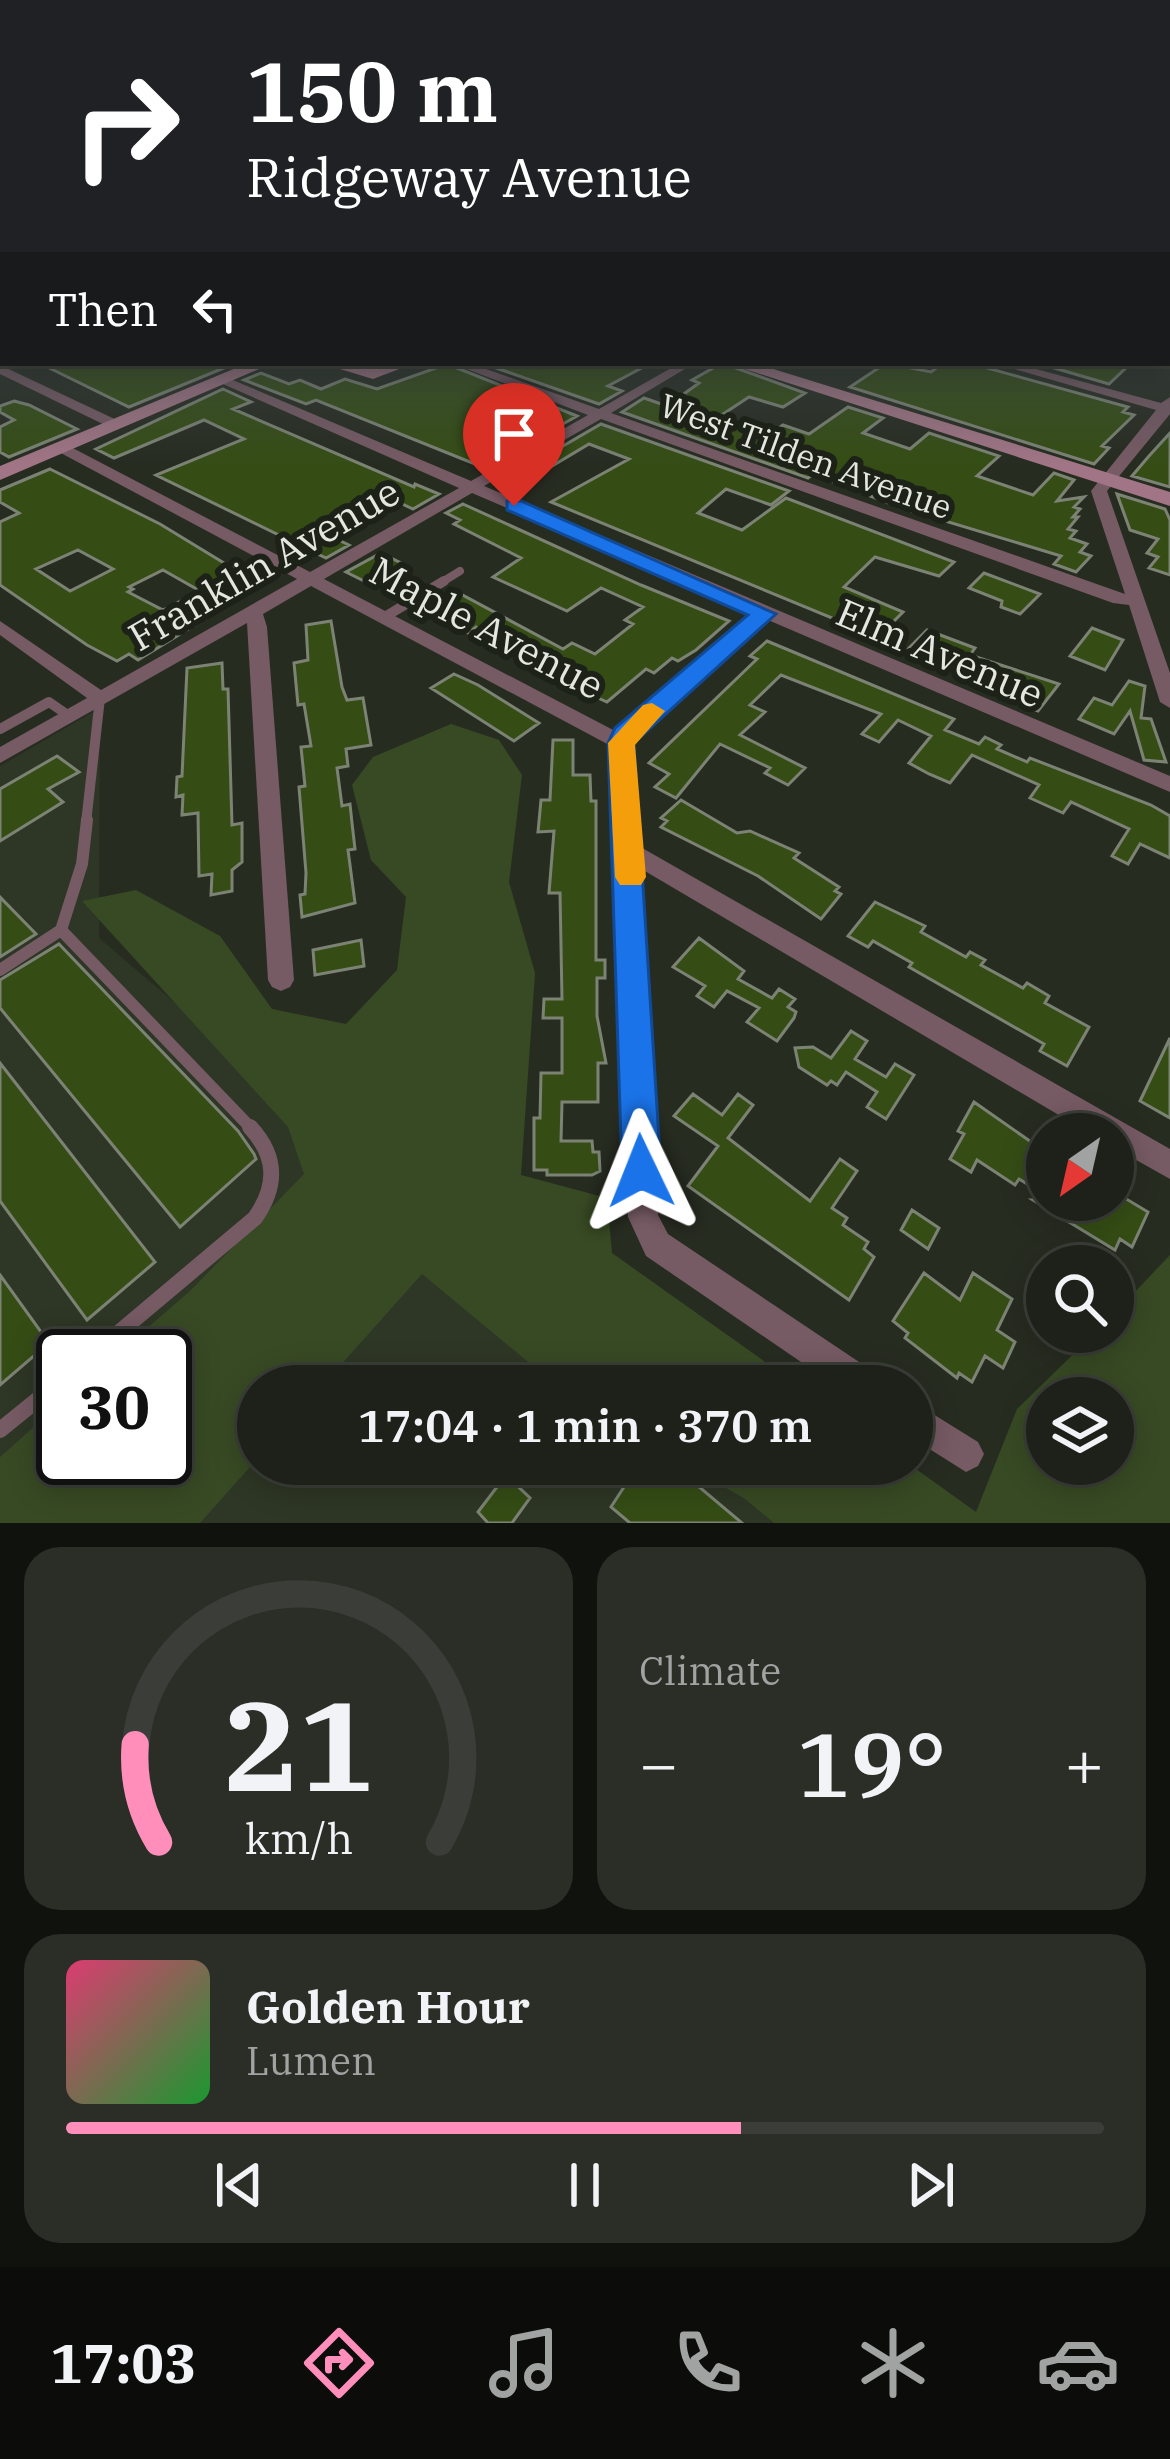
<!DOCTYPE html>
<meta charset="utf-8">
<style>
:root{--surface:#1d2119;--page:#2a2e26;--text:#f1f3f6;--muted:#a0a3a2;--line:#3b3e38;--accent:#ff8ebb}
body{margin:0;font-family:"IBM Plex Serif",serif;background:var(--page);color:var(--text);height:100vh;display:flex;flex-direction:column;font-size:45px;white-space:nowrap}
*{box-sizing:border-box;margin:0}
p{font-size:39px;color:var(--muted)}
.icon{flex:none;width:66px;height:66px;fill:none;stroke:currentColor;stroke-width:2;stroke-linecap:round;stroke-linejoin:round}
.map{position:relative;height:1523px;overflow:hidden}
.drawer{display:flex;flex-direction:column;gap:24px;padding:24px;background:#10120e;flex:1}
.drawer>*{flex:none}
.hud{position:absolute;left:0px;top:0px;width:1170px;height:366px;box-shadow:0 6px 30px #0003,0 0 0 3px var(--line);background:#202124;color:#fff;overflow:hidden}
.needle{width:78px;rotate:214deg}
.buttons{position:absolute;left:1026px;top:1113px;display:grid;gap:24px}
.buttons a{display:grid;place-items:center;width:108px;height:108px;border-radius:50%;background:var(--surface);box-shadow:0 6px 30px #0003,0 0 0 3px var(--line);font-size:60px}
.speed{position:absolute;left:36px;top:1329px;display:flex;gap:24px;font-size:60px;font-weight:700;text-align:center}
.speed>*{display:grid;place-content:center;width:156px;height:156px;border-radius:50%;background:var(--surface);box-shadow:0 6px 30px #0003,0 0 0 3px var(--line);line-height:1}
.speed .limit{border:6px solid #111;border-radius:18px;background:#fff;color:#111}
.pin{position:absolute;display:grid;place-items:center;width:102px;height:102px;color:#fff;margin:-123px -51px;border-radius:50% 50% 50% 0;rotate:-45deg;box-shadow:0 0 12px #0007}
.pin .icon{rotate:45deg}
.me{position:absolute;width:132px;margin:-66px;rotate:358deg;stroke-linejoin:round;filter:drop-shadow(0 0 9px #0008)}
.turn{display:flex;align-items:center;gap:42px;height:252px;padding:0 48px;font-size:54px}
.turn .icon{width:156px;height:156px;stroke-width:2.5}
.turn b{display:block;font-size:84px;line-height:102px}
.then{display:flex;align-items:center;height:114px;padding:0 48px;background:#0003;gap:24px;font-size:45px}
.big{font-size:90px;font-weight:600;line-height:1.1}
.drawer .card{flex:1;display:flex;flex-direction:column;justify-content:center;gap:18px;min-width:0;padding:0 42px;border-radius:36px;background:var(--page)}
.drawer .dial{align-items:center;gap:0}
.dial svg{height:312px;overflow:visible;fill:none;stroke:var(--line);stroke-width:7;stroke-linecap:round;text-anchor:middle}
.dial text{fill:var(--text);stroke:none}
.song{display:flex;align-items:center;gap:36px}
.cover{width:144px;height:144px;border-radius:18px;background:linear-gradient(135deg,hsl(340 70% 55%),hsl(130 70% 35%))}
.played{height:12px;border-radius:6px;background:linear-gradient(90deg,var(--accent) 65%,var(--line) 65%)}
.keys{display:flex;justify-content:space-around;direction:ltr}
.heat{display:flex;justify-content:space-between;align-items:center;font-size:66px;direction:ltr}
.drawer .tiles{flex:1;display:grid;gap:24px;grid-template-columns:1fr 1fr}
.card:last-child{grid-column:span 2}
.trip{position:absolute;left:237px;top:1365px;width:696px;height:120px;border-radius:60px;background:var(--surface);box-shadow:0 6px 30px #0003,0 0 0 3px var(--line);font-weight:600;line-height:120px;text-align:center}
.tabs{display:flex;height:192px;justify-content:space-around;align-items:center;background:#0c0d0a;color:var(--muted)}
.tabs .icon{width:84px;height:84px}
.tabs .selected{color:var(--accent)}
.tabs b{font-size:54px;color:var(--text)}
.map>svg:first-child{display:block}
.built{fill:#2e3625}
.green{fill:#384a24;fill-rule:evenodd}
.building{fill:#354d15;stroke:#7c8375;stroke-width:3;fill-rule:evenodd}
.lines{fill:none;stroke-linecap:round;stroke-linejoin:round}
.path{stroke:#8b8f86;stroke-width:3;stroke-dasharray:1.5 4.5;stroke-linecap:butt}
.lane-far3{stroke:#765a64;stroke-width:8}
.lane-far2{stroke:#765a64;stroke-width:10}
.lane-far1{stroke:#765a64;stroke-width:12}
.lane{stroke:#765a64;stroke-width:16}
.street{fill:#765a64;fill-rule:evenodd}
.secondary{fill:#a17585;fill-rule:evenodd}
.route{fill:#1a73e8;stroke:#114b97;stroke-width:3}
.slow{fill:#f59e0b}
.labels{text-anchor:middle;stroke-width:12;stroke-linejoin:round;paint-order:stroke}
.far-street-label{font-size:33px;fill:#e4e7e0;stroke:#1d2218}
.street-label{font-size:39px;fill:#e4e7e0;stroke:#1d2218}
</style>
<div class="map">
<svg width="1170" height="1523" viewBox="0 0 1170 1523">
<rect width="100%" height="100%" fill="#272c21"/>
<path class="built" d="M100 708 99 938 624 1386H281L366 1291 151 1356H63V1445L0 1509V766Z
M258 1411V1464H725L802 1523H156Z"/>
<path class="green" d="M451 724 499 740 522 775 509 882 535 973 521 1175 607 1198 612 1253 799 1386H557L422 1274 322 1386H258V1458L200 1523H0V1457L63 1401V1458H165V1356H115L190 1291 304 1174 288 1127 82 901 136 890 220 936 272 1009 346 1024 397 970 406 897 371 860 352 785 373 757Z
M1170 1255V1523H774L745 1499 685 1464H909L976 1512 1017 1409 1096 1332H1113V1315ZM1047 1398H1113V1464H1047Z"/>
<path class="building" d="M39 363H236L129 407Z
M482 363H651L608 386 622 391 599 404Z
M722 363 805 393 783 407 749 397 714 420 766 437 783 425 809 434 848 407 883 418 863 433 910 449 929 433 999 456 977 476 1033 495 1054 473 1074 480 1057 501 1084 497 1074 507 1080 509 1073 517H1078L1068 529 1076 531 1070 538 1087 544 1080 552 1091 556 1076 572 1054 564 1061 556 899 507 813 474 808 478 622 412 644 398 667 406 699 383 692 380Z
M886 363 931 372 943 363H969L1128 407 1123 412 1134 415 1102 446 1109 448 1094 464 850 387Z
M1037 363H1131L1109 384Z
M447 364 577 416 485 468 316 400 306 404 244 380 261 373 289 384 300 380 321 389 345 379 377 389Z
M223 389 251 402 233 409 414 487 415 484 439 494 413 509 400 503 376 517 366 513 326 534 349 545 326 558 156 475 244 439 204 420 114 458 96 449Z
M14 401 29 405 77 429 9 457 0 452V427L14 420 0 412V406Z
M601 424 789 491 771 505 726 489 698 513 742 530 786 498 954 562 939 576 875 557 844 587 903 612 878 637 551 502 629 459 589 444 522 484 508 478Z
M1170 433V487L1132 476 1149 456Z
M50 469 160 524 260 585 138 660 129 654 117 661 87 645 0 585V522L19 513 0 502V490ZM78 550 113 569 70 591 36 569ZM163 570 200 591 163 610 128 592 133 589 129 587Z
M1117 494 1165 509 1170 520V575L1149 568 1158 557 1147 553 1158 539 1130 530Z
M463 504 641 585 729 621 696 650 678 661 672 658 654 673 646 669 607 702 587 693 541 671 546 667 476 627 468 633 424 611 455 591 563 649 572 643 595 654 633 624 625 620 643 607 601 588 567 611 493 577 521 558 454 524 460 520 446 513Z
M381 553 405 565 372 585 346 572Z
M984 573 1040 594 1020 614 1001 607 1002 601 969 588Z
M331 621 342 687 347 700 363 698 371 745 346 749 348 766 337 768 342 806 350 804 352 823 355 849 348 850 355 903 302 917 300 895 305 894 306 873 299 787 305 786 301 747 311 746 304 704 298 705 294 663 308 660 306 625Z
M1092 628 1123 640 1105 670 1070 656Z
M927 630 975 648 970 655 1059 684 1038 711 1019 704 1027 695 972 678 908 649Z
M767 641 954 719 945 730 979 744 985 737 1001 745 997 749 1027 762 1030 758 1151 805 1170 816V858L1140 844 1128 864 1112 856 1129 829 1071 802 1063 813 1030 798 1039 785 972 755 950 783 929 774 909 763 931 736 898 720 879 742 862 734 881 714 781 675 750 705 765 712 740 735 805 768 788 785 765 773 770 768 720 744 676 798 655 787 669 774 649 763 757 659 750 656Z
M222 663 223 689H228L232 825 242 823V862L232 870V891L211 895 212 874 199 876 198 813 182 815 183 795 176 797 177 777 182 776 187 668Z
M454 674 478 685 539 723 514 741 431 688Z
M1129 681 1145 686 1141 718 1151 719 1166 762 1144 760 1130 711 1114 734 1079 719 1094 698 1112 705Z
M553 740H573V775H590L591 801H596V960H605V978H597V1016L606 1063H598V1102H562L561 1141H592L593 1152H599L600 1171 592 1175H547V1170H534V1118H540L541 1073H562V1018H543L544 999H562L560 893H549L554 831 538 832 541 800H550Z
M57 756 79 772 48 789 63 802 0 841V789Z
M681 800 737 833 750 831 799 853 794 858 839 887 835 891 841 894 821 919 758 876 661 827 667 821 661 818Z
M0 897 36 934 0 957Z
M875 902 925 926 921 932 966 957 970 952 985 960 981 965 1023 988 1027 983 1049 996 1045 1003 1089 1027 1067 1066 1040 1051 1044 1044 909 967 912 963 873 941 868 947 848 936Z
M699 938 744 971 738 979 772 998 779 989 795 999 788 1007 796 1012 794 1018 777 1041 747 1022 759 1008 727 991 714 1007 697 996 705 986 673 967Z
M361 940 364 966 315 975 313 950Z
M59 944 238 1131 254 1154 256 1159 180 1227 0 1008V980Z
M851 1031 867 1041 855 1059 886 1077 895 1064 914 1075 886 1119 867 1107 877 1092 846 1072 837 1085 831 1081 827 1085 799 1067 795 1048 813 1047 831 1058Z
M1170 1038V1118L1140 1101Z
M0 1063 155 1262 87 1320 0 1201Z
M693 1094 722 1115 738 1094 753 1105 728 1138 810 1201 840 1159 857 1171 832 1208 847 1218 843 1225 868 1242 864 1249 874 1257 849 1300 688 1186 718 1146 674 1116Z
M974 1102 1047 1153V1196L1019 1179 1015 1185 977 1160 971 1172 950 1159 964 1134 958 1131Z
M1113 1191 1148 1212 1132 1247 1120 1239 1115 1250 1033 1200H1113Z
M912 1210 939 1228 928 1249 901 1230Z
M924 1273 960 1300 973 1273 1012 1299 997 1330 1015 1342 1003 1368 985 1356 972 1382 959 1373 957 1378 905 1338 908 1333 893 1321Z
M0 1275 49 1343 0 1385Z
M639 1464H672L742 1523H630L611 1507Z
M506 1475 530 1498 512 1523H488L478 1512Z"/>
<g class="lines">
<path class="path" d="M709 363 712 370"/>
<path class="lane-far3" d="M439 584 460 571"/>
<path class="lane-far2" d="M383 618 444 581
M0 729 49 702 69 716
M86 823 100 698"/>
<path class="lane-far1" d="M87 820 82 864 61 930 253 1130
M0 970 61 930"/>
<path class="lane" d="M91 1356 255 1218C278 1185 277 1156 250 1127
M0 1430 63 1379"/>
<path class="street" d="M1167 288H1170V295H1167Z
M1167 340 1170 341V349L1167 348Z
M451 363H469L599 409 680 363H695L611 413 1125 594 1091 491 1156 410 994 363H1014L1161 403 1170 397V414L1107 491 1170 673V708L1160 702 1129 605 1113 603 601 419 484 486 1170 776V792L768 620 631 743 637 845 1170 1149V1179L1113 1147V1134H1091L638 867 658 1215 668 1234 877 1374 882 1386H836L646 1256 628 1217 611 746 311 586 263 614 267 627 294 980 290 987 281 991 272 987 268 980 247 623 0 763V747L87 698 0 635V621L101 690 297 579 57 451V445H67L310 572 459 488 216 381 228 378 471 481 588 415ZM472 493 753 614 617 732 324 579Z
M0 365 121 422 123 425 111 428 0 374Z
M912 1401 978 1442 984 1454 978 1466 966 1472 912 1438Z"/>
<path class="secondary" d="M248 363H273L0 480V466Z
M320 363 372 367 415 363 373 379Z
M726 363H754L1170 492V506Z"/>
</g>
<linearGradient id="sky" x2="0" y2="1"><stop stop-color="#151812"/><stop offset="0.54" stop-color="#414b4e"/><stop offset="1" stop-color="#414b4e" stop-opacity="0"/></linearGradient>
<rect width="1170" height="465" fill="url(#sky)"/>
<path class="route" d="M507 501H521L776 614 634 743 661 1171 655 1184 641 1190 628 1184 622 1171 608 743 615 728 748 615 507 510Z"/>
<path class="slow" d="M652 703 665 711 635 745 646 877 641 885H620L615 877 608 743 643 705Z"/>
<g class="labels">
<g class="far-street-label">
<text transform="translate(806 456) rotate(20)" y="12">West Tilden Avenue</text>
</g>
<g class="street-label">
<text transform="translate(264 564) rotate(-30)" y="14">Franklin Avenue</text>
<text transform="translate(487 628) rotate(28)" y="14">Maple Avenue</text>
<text transform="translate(940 653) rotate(23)" y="14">Elm Avenue</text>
</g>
</g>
</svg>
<div class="buttons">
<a><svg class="needle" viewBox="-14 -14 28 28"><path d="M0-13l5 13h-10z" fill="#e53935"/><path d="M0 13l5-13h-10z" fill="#a0a3a2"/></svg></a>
<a><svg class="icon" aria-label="search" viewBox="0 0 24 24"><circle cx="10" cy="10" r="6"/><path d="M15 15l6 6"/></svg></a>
<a><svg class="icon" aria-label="layers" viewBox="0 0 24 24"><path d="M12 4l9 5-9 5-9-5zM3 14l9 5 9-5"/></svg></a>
</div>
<div class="speed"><div class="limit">30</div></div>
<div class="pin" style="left:514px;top:506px;background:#d93025"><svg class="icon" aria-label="arrive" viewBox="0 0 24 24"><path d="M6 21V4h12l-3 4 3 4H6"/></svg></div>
<svg class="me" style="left:641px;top:1171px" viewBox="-20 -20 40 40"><path d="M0-17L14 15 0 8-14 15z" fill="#1a73e8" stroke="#fff" stroke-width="4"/></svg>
<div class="trip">17:04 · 1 min · 370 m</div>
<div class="hud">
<div class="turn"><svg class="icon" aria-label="right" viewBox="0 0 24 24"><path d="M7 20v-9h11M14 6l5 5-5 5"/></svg><div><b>150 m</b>Ridgeway Avenue</div></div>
<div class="then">Then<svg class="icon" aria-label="left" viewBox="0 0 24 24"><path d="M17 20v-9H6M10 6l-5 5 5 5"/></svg></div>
</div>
</div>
<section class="drawer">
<div class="tiles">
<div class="card dial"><svg viewBox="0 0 100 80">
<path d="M14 69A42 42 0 1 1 86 69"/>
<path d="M14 69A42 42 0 0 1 8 44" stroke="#ff8ebb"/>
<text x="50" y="56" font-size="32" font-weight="700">21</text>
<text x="50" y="72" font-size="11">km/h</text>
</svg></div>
<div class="card"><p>Climate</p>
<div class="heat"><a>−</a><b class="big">19°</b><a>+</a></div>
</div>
<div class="card">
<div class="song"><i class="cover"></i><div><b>Golden Hour</b><p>Lumen</p></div></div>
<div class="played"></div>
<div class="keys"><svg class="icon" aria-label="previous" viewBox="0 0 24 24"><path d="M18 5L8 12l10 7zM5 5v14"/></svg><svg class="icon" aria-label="pause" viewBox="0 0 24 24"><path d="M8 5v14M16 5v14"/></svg><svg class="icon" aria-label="next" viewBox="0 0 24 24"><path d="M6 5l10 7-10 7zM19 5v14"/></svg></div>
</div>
</div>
</section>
<nav class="tabs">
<b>17:03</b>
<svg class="icon selected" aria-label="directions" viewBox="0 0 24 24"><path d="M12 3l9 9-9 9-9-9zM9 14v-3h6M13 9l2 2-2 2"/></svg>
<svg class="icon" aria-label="music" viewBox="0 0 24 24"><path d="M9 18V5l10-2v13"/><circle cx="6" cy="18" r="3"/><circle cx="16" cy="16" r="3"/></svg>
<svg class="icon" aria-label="phone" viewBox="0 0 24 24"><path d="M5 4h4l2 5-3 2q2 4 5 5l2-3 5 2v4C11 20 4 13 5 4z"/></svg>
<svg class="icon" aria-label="climate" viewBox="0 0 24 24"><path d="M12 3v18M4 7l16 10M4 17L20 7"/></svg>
<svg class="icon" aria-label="car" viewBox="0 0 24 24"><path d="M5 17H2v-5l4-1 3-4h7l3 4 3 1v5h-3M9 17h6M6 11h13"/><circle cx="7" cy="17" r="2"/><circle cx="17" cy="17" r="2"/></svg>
</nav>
